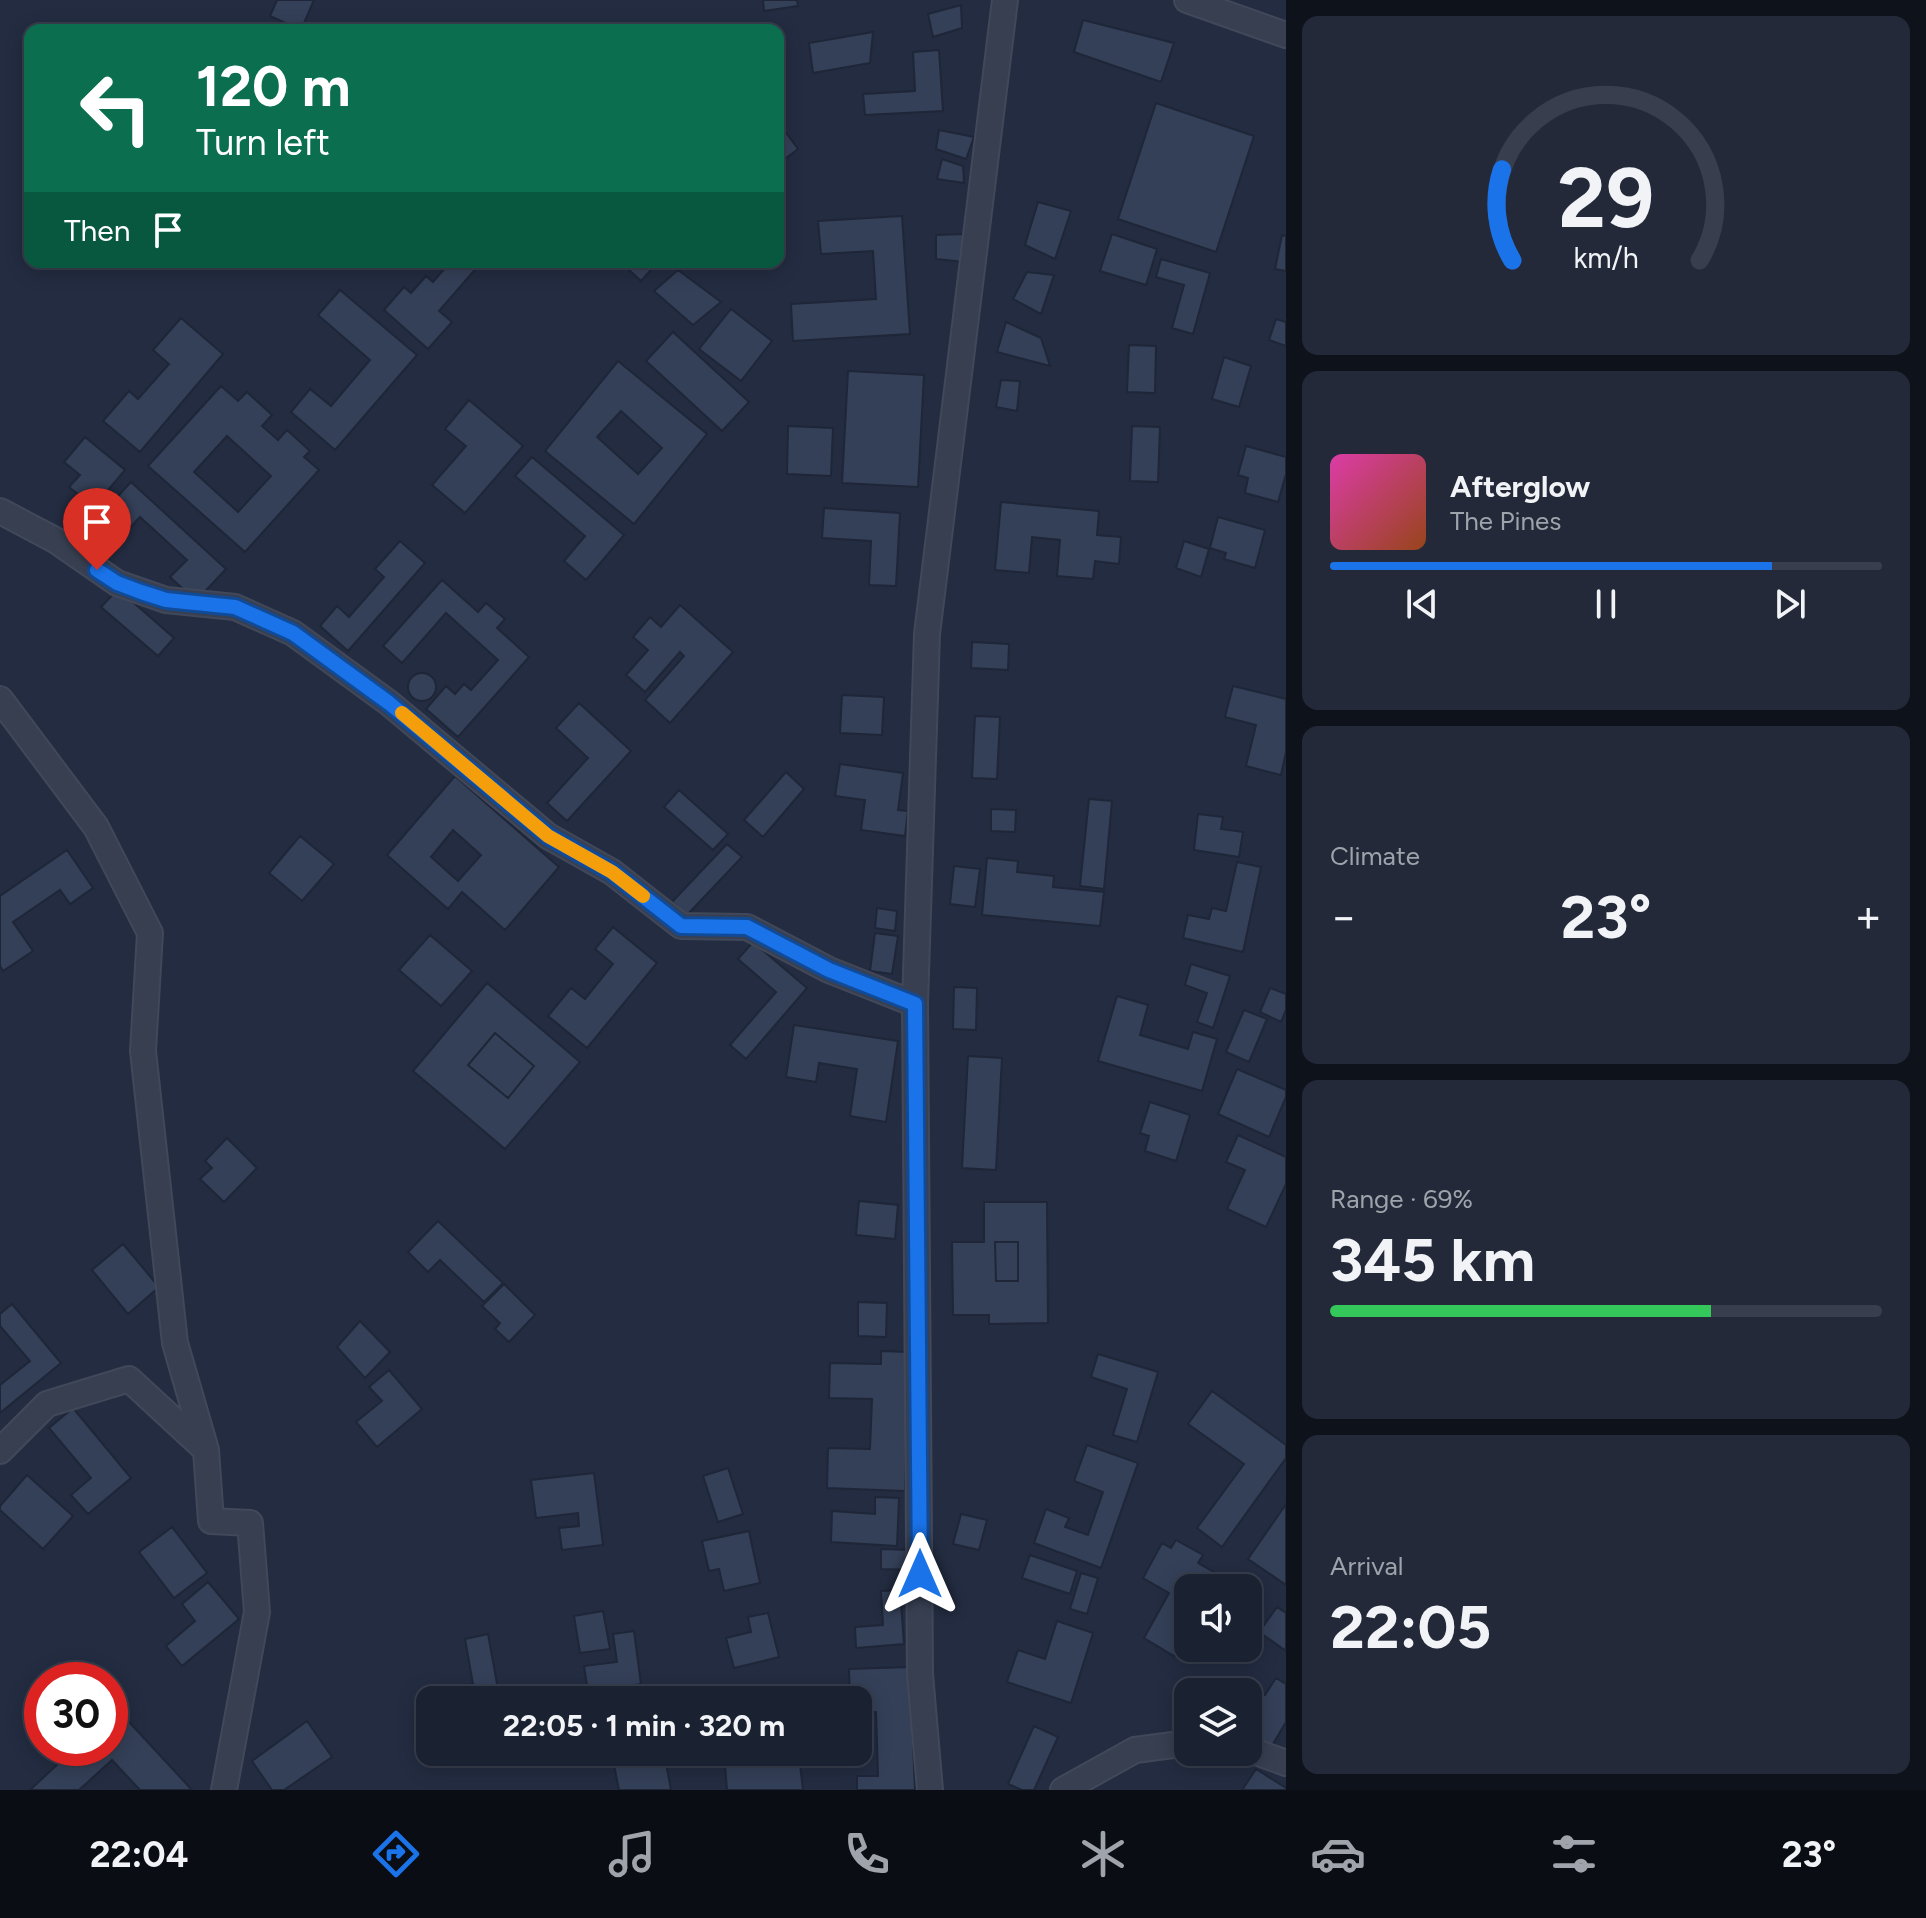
<!DOCTYPE html>
<meta charset="utf-8">
<style>
:root{--surface:#1a2131;--page:#232939;--text:#f1f3f6;--muted:#9fa3ab;--line:#383e4d;--accent:#1a73e8}
body{margin:0;font-family:Figtree,sans-serif;background:var(--page);color:var(--text);height:100vh;display:flex;flex-direction:column;font-size:30px;white-space:nowrap}
*{box-sizing:border-box;margin:0}
p{font-size:26px;color:var(--muted)}
.icon{flex:none;width:44px;height:44px;fill:none;stroke:currentColor;stroke-width:2;stroke-linecap:round;stroke-linejoin:round}
.map{position:relative;flex:1;overflow:hidden}
.sheet{display:flex;flex-direction:column;gap:16px;padding:16px;background:#0e121b;width:640px}
.sheet>*{flex:none}
.banner{position:absolute;left:24px;top:24px;width:760px;height:244px;border-radius:16px;box-shadow:0 4px 20px #0003,0 0 0 2px var(--line);background:#0b6e4f;color:#fff;overflow:hidden}
.tools{position:absolute;left:1174px;top:1574px;display:grid;gap:16px}
.tools a{display:grid;place-items:center;width:88px;height:88px;border-radius:16px;background:var(--surface);box-shadow:0 4px 20px #0003,0 0 0 2px var(--line);font-size:40px}
.speed{position:absolute;left:24px;top:1662px;display:flex;gap:16px;font-size:40px;font-weight:700;text-align:center}
.speed>*{display:grid;place-content:center;width:104px;height:104px;border-radius:50%;background:var(--surface);box-shadow:0 4px 20px #0003,0 0 0 2px var(--line);line-height:1}
.speed .limit{border:12px solid #d22;background:#fff;color:#111}
.pin{position:absolute;display:grid;place-items:center;width:68px;height:68px;color:#fff;margin:-82px -34px;border-radius:50% 50% 50% 0;rotate:-45deg;box-shadow:0 0 8px #0007}
.pin .icon{rotate:45deg}
.me{position:absolute;width:88px;margin:-44px;rotate:0deg;stroke-linejoin:round;filter:drop-shadow(0 0 6px #0008)}
.turn{display:flex;align-items:center;gap:28px;height:168px;padding:0 40px;font-size:36px}
.turn .icon{width:104px;height:104px;stroke-width:2.5}
.turn b{display:block;font-size:56px;line-height:68px}
.then{display:flex;align-items:center;height:76px;padding:0 40px;background:#0003;gap:16px;font-size:30px}
.big{font-size:60px;font-weight:700;line-height:1.1}
.sheet .widget{flex:1;display:flex;flex-direction:column;justify-content:center;gap:12px;min-width:0;padding:0 28px;border-radius:16px;background:var(--page)}
.sheet .dial{align-items:center;gap:0}
.dial svg{height:208px;overflow:visible;fill:none;stroke:var(--line);stroke-width:7;stroke-linecap:round;text-anchor:middle}
.dial text{fill:var(--text);stroke:none}
.song{display:flex;align-items:center;gap:24px}
.cover{width:96px;height:96px;border-radius:12px;background:linear-gradient(135deg,hsl(320 70% 55%),hsl(20 70% 35%))}
.played{height:8px;border-radius:4px;background:linear-gradient(90deg,var(--accent) 80%,var(--line) 80%)}
.keys{display:flex;justify-content:space-around;direction:ltr}
.heat{display:flex;justify-content:space-between;align-items:center;font-size:44px;direction:ltr}
.charge{height:12px;border-radius:6px;background:linear-gradient(90deg,#34c759 69%,var(--line) 0)}
.trip{position:absolute;left:416px;top:1686px;width:456px;height:80px;border-radius:16px;background:var(--surface);box-shadow:0 4px 20px #0003,0 0 0 2px var(--line);font-weight:700;line-height:80px;text-align:center}
.tab-bar{display:flex;height:128px;justify-content:space-around;align-items:center;background:#0a0d14;color:var(--muted)}
.tab-bar .icon{width:56px;height:56px}
.tab-bar .selected{color:var(--accent)}
.tab-bar b{font-size:36px;color:var(--text)}
main{display:flex;flex:1;min-height:0}
.map>svg:first-child{display:block}
.building{fill:#344058;stroke:#1e2638;stroke-width:2;fill-rule:evenodd}
.lines{fill:none;stroke-linecap:round;stroke-linejoin:round}
.minor-casing{stroke:#41485a;stroke-width:28}
.minor{stroke:#373f51;stroke-width:24}
.route-casing{stroke:#114b97;stroke-width:20}
.route{stroke:#1a73e8;stroke-width:14}
.slow{stroke:#f59e0b;stroke-width:14}
</style>
<main>
<div class="map">
<svg width="1286" height="1790" viewBox="0 0 1286 1790">
<rect width="100%" height="100%" fill="#232c41"/>
<path class="building" d="M277 0H314L301 30 270 16Z
M763 0H797L798 6 764 11Z
M961 5 962 28 933 37 928 14Z
M1083 20 1174 43 1161 82 1074 52Z
M873 32 870 63 813 73 809 43Z
M939 50 943 111 865 115 863 94 915 91 913 52Z
M1156 103 1254 136 1216 252 1118 219Z
M778 122 798 149 778 164Z
M939 130 974 137 966 159 936 149Z
M942 159 963 166 964 183 937 179Z
M1038 202 1071 211 1055 259 1025 245Z
M902 216 910 334 793 341 791 304 876 299 873 251 821 254 818 221Z
M963 234 964 262 936 259V235Z
M1112 234 1157 249 1146 285 1100 271Z
M1282 235 1286 236V271L1275 269Z
M1161 259 1210 273 1193 334 1172 328 1184 285 1156 277Z
M450 262H478L480 264 439 311 452 322 428 349 384 310 404 287 411 293 426 276 433 282Z
M632 262H658L641 281 627 268Z
M678 270 721 302 693 325 654 291Z
M1027 272 1054 275 1041 314 1013 299Z
M340 290 417 355 335 450 291 412 310 389 331 406 370 360 318 315Z
M731 309 772 341 741 381 699 349Z
M181 318 223 354 140 452 103 421 129 391 138 399 169 364 153 350Z
M1276 319 1286 322V346L1269 340Z
M1006 322 1041 338 1050 366 997 352Z
M673 332 749 402 722 431 646 361Z
M1129 345 1156 346 1155 393 1127 392Z
M1224 357 1251 366 1239 407 1212 399Z
M618 361 707 434 634 524 545 451ZM621 411 662 448 638 474 597 437Z
M848 371 924 375 918 487 842 483Z
M1001 380 1020 381 1017 411 996 407Z
M221 386 238 401 247 392 272 415 262 426 278 440 287 430 310 451 304 457 319 470 245 552 148 466ZM227 436 271 476 238 512 194 472Z
M469 400 523 446 465 513 432 485 466 446 445 429Z
M788 426 833 428 831 476 787 474Z
M1132 426 1160 427 1158 482 1130 481Z
M85 437 125 470 94 507 69 487 80 475 64 462Z
M1246 446 1286 457V474L1278 502 1245 493 1248 478 1238 475Z
M532 457 624 535 586 580 564 561 585 536 515 476Z
M131 482 226 569 196 601 170 577 187 560 140 517 107 553 84 533Z
M1001 502 1099 511 1097 535 1121 537 1119 564 1095 561 1093 579 1057 576 1060 540 1032 537 1029 573 995 570Z
M824 508 900 513 896 586 869 585 871 541 822 538Z
M1218 517 1265 530 1255 568 1224 559 1226 553 1210 548Z
M400 541 425 563 348 651 320 626 337 606 349 617 384 577 375 569Z
M1184 541 1209 549 1201 577 1176 568Z
M442 580 478 612 486 603 505 619 497 628 529 657 458 737 426 709 446 686 455 694 464 684 471 690 498 660 446 613 402 663 383 646Z
M118 589 174 638 158 656 101 607Z
M680 605 733 652 670 723 645 700 684 656 680 652 645 692 626 675 648 650 633 637 650 617 661 627Z
M972 642 1009 644 1008 670 971 668Z
M408 687a14 14 0 1 1 28 0a14 14 0 1 1-28 0Z
M1233 686 1286 699V752L1281 775 1246 766 1256 725 1225 717Z
M842 695 884 697 882 735 840 733Z
M579 703 631 751 567 821 547 803 588 758 556 728Z
M975 716 1000 717 997 779 972 778Z
M840 764 903 773 898 810 908 811 905 836 861 830 865 800 835 796Z
M786 772 804 789 763 837 744 820Z
M455 776 559 867 505 930 462 892 448 909 387 855ZM453 830 481 855 458 881 431 857Z
M679 790 728 834 713 850 664 807Z
M1089 799 1112 801 1104 889 1080 886Z
M991 809 1016 810 1015 832 991 831Z
M1198 814 1223 817 1221 829 1243 832 1239 857 1194 850Z
M300 836 334 864 302 901 269 873Z
M727 844 742 857 686 916 672 902Z
M67 850 93 888 70 904 60 890 13 922 33 951 3 971 0 966V896Z
M987 858 1018 861 1017 872 1054 876 1053 887 1104 892 1100 926 982 915Z
M1237 862 1261 867 1243 952 1183 938 1188 915 1209 919 1212 908 1226 911Z
M954 866 980 869 975 907 950 904Z
M877 908 897 911 895 931 875 928Z
M613 927 657 963 587 1048 548 1016 571 988 585 999 613 964 595 949Z
M875 933 898 936 892 974 870 971Z
M430 935 472 971 441 1006 399 970Z
M753 942 807 988 746 1059 730 1045 776 992 738 959Z
M1191 964 1230 976 1213 1028 1197 1022 1207 993 1185 985Z
M487 983 580 1062 505 1149 413 1071ZM495 1033 534 1066 508 1098 468 1065Z
M954 987 977 988 976 1030 953 1029Z
M1270 988 1286 994V1010L1281 1022 1260 1012Z
M1117 996 1148 1005 1140 1035 1188 1049 1193 1032 1217 1039 1202 1091 1098 1061Z
M1244 1010 1267 1019 1249 1062 1226 1052Z
M794 1025 898 1041 886 1122 850 1116 857 1069 819 1063 816 1082 786 1077Z
M495 1033 534 1066 508 1098 468 1065Z
M968 1056 1002 1058 996 1170 962 1168Z
M1237 1069 1286 1090V1097L1269 1137 1218 1114Z
M1150 1102 1190 1115 1176 1161 1145 1151 1149 1136 1140 1133Z
M1238 1135 1286 1157V1184L1266 1227 1227 1209 1245 1170 1226 1162Z
M227 1138 257 1168 224 1202 200 1179 212 1168 205 1161Z
M859 1201 898 1205 895 1239 856 1235Z
M984 1202H1047L1048 1323 989 1324V1315H953L952 1242H984ZM995 1242H1018V1281H996Z
M438 1221 503 1283 484 1302 440 1260 428 1272 408 1252Z
M995 1242H1018V1281H996Z
M123 1244 159 1287 128 1314 92 1270Z
M504 1284 535 1315 509 1342 495 1329 500 1323 482 1306Z
M858 1302 887 1303 886 1337 858 1336Z
M12 1304 61 1363 0 1413V1385L30 1361 0 1326V1314Z
M360 1321 390 1352 365 1378 337 1347Z
M881 1351 908 1352 905 1491 827 1488 828 1448 870 1449 872 1399 829 1398 830 1363 881 1364Z
M1098 1354 1158 1372 1137 1442 1113 1435 1127 1389 1091 1377Z
M389 1370 422 1409 377 1447 356 1422 382 1401 369 1387Z
M1212 1391 1286 1445V1458L1222 1547 1197 1528 1244 1464 1188 1424Z
M73 1408 131 1478 88 1514 71 1495 91 1478 49 1428Z
M1087 1445 1138 1463 1101 1568 1034 1543 1046 1509 1069 1518 1065 1527 1088 1535 1103 1492 1074 1481Z
M728 1468 743 1514 718 1522 703 1476Z
M594 1473 603 1545 562 1550 559 1528 579 1526 578 1513 536 1518 531 1480Z
M27 1475 73 1516 43 1549 0 1510V1506Z
M875 1497 899 1498 897 1546 831 1542 832 1511 875 1514Z
M1286 1504V1585L1248 1559Z
M961 1514 987 1520 979 1550 953 1544Z
M172 1527 207 1573 174 1598 139 1552Z
M749 1531 760 1583 724 1591 719 1569 709 1571 702 1541Z
M1176 1540 1203 1555 1198 1563 1219 1575 1212 1588H1188V1631L1174 1656 1144 1638 1169 1593 1143 1578 1162 1543 1171 1548Z
M881 1549 912 1550 911 1570 881 1569Z
M1030 1555 1077 1571 1070 1594 1022 1578Z
M1081 1573 1098 1578 1087 1614 1070 1609Z
M208 1582 239 1619 182 1666 166 1646 195 1621 182 1604Z
M900 1590 904 1644 856 1648 855 1627 883 1625 881 1591Z
M1277 1607 1286 1613V1651L1259 1632Z
M603 1611 610 1649 580 1653 574 1616Z
M768 1613 779 1657 734 1668 726 1638 751 1632 748 1617Z
M1057 1621 1093 1633 1071 1703 1007 1682 1018 1650 1045 1659Z
M634 1631 641 1684 588 1692 584 1666 617 1662 613 1634Z
M488 1634 500 1700H434L432 1691 473 1684 465 1639Z
M910 1667 915 1790H857V1776H878L876 1712 858 1713V1700H850L849 1669Z
M1276 1678 1286 1684V1722L1270 1749 1248 1735V1702L1256 1689 1265 1695Z
M117 1709 192 1790H140L112 1760 79 1790H30L75 1748H110V1715Z
M307 1721 332 1757 284 1790H272L252 1761Z
M1034 1726 1058 1737 1034 1790H1022L1008 1784Z
M664 1752 671 1790H619L613 1760Z
M724 1752H766L767 1767 800 1764 803 1790H727Z
M1256 1769 1286 1788V1790H1242Z"/>
<g class="lines">
<g class="minor-casing">
<path id="minor" d="M1187 0 1286 35
M0 511 55 540 117 583 166 600 235 607 293 633 389 703 548 836 612 872 681 926 747 927 829 970 915 1004
M0 699 96 827 150 933 143 1051 175 1343 206 1450
M0 1451 47 1404 129 1379 206 1450 211 1521 250 1523 257 1612 224 1790
M1248 1749 1286 1763
M930 1790 920 1674 915 1004 927 634 1005 0
M1063 1790 1135 1750 1188 1743"/>
</g>
<use href="#minor" class="minor"/>
</g>
<g class="lines">
<g class="route-casing">
<path id="route" d="M97 570 117 583 141 592 166 600 235 607 293 633 389 703 548 836 612 872 681 926 747 927 829 970 915 1004 920 1574"/>
</g>
<use href="#route" class="route"/>
<path class="slow" d="M402 713 548 836 612 872 643 896"/>
</g>
</svg>
<div class="tools">
<a><svg class="icon" aria-label="sound" viewBox="0 0 24 24"><path d="M4 9h4l5-4v14l-5-4H4zM17 9q2 3 0 6"/></svg></a>
<a><svg class="icon" aria-label="layers" viewBox="0 0 24 24"><path d="M12 4l9 5-9 5-9-5zM3 14l9 5 9-5"/></svg></a>
</div>
<div class="speed"><div class="limit">30</div></div>
<div class="pin" style="left:97px;top:570px;background:#d93025"><svg class="icon" aria-label="arrive" viewBox="0 0 24 24"><path d="M6 21V4h12l-3 4 3 4H6"/></svg></div>
<svg class="me" style="left:920px;top:1574px" viewBox="-20 -20 40 40"><path d="M0-17L14 15 0 8-14 15z" fill="#1a73e8" stroke="#fff" stroke-width="4"/></svg>
<div class="trip">22:05 · 1 min · 320 m</div>
<div class="banner">
<div class="turn"><svg class="icon" aria-label="left" viewBox="0 0 24 24"><path d="M17 20v-9H6M10 6l-5 5 5 5"/></svg><div><b>120 m</b>Turn left</div></div>
<div class="then">Then<svg class="icon" aria-label="arrive" viewBox="0 0 24 24"><path d="M6 21V4h12l-3 4 3 4H6"/></svg></div>
</div>
</div>
<section class="sheet">
<div class="widget dial"><svg viewBox="0 0 100 80">
<path d="M14 69A42 42 0 1 1 86 69"/>
<path d="M14 69A42 42 0 0 1 10 34" stroke="#1a73e8"/>
<text x="50" y="56" font-size="32" font-weight="700">29</text>
<text x="50" y="72" font-size="11">km/h</text>
</svg></div>
<div class="widget">
<div class="song"><i class="cover"></i><div><b>Afterglow</b><p>The Pines</p></div></div>
<div class="played"></div>
<div class="keys"><svg class="icon" aria-label="previous" viewBox="0 0 24 24"><path d="M18 5L8 12l10 7zM5 5v14"/></svg><svg class="icon" aria-label="pause" viewBox="0 0 24 24"><path d="M8 5v14M16 5v14"/></svg><svg class="icon" aria-label="next" viewBox="0 0 24 24"><path d="M6 5l10 7-10 7zM19 5v14"/></svg></div>
</div>
<div class="widget"><p>Climate</p>
<div class="heat"><a>−</a><b class="big">23°</b><a>+</a></div>
</div>
<div class="widget"><p>Range · 69%</p><b class="big">345 km</b><div class="charge"></div></div>
<div class="widget"><p>Arrival</p><b class="big">22:05</b></div>
</section>
</main>
<nav class="tab-bar">
<b>22:04</b>
<svg class="icon selected" aria-label="directions" viewBox="0 0 24 24"><path d="M12 3l9 9-9 9-9-9zM9 14v-3h6M13 9l2 2-2 2"/></svg>
<svg class="icon" aria-label="music" viewBox="0 0 24 24"><path d="M9 18V5l10-2v13"/><circle cx="6" cy="18" r="3"/><circle cx="16" cy="16" r="3"/></svg>
<svg class="icon" aria-label="phone" viewBox="0 0 24 24"><path d="M5 4h4l2 5-3 2q2 4 5 5l2-3 5 2v4C11 20 4 13 5 4z"/></svg>
<svg class="icon" aria-label="climate" viewBox="0 0 24 24"><path d="M12 3v18M4 7l16 10M4 17L20 7"/></svg>
<svg class="icon" aria-label="car" viewBox="0 0 24 24"><path d="M5 17H2v-5l4-1 3-4h7l3 4 3 1v5h-3M9 17h6M6 11h13"/><circle cx="7" cy="17" r="2"/><circle cx="17" cy="17" r="2"/></svg>
<svg class="icon" aria-label="filters" viewBox="0 0 24 24"><path d="M4 7h16M4 17h16"/><circle cx="9" cy="7" r="2"/><circle cx="15" cy="17" r="2"/></svg>
<b>23°</b>
</nav>
